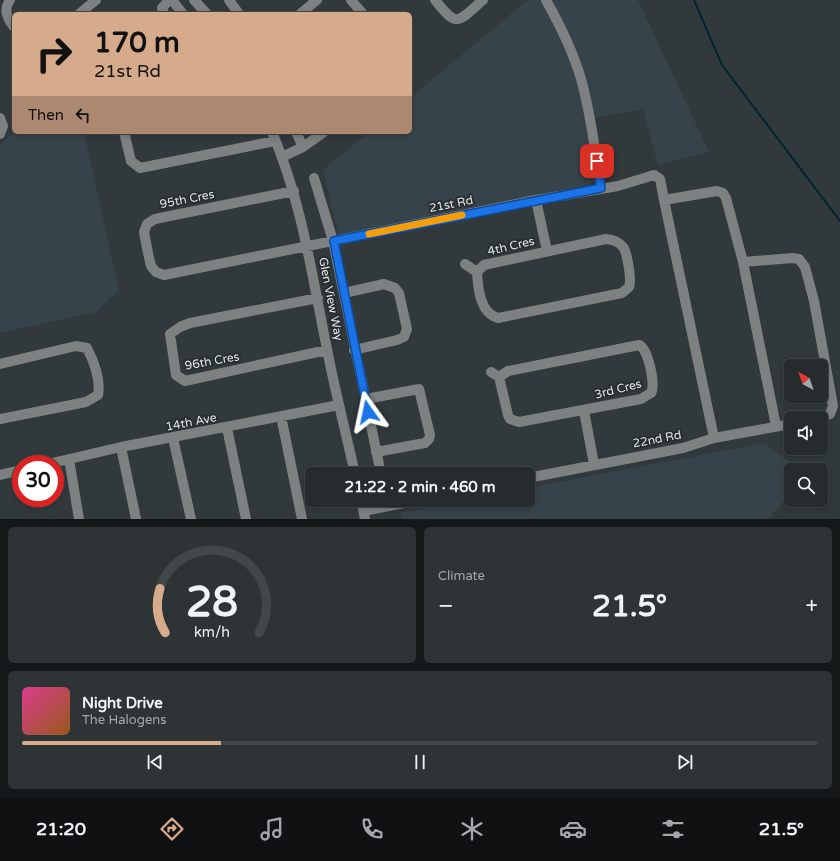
<!DOCTYPE html>
<meta charset="utf-8">
<style>
:root{--surface:#262b2d;--page:#2e3335;--text:#f1f3f6;--muted:#a4a7aa;--line:#424749;--accent:#d6ab8b}
body{margin:0;font-family:"Varela Round",sans-serif;background:var(--page);color:var(--text);height:100vh;display:flex;flex-direction:column;font-size:15px;white-space:nowrap}
*{box-sizing:border-box;margin:0}
p{font-size:13px;color:var(--muted)}
.icon{flex:none;width:22px;height:22px;fill:none;stroke:currentColor;stroke-width:2;stroke-linecap:round;stroke-linejoin:round}
.map{position:relative;height:519px;overflow:hidden}
.sheet{display:flex;flex-direction:column;gap:8px;padding:8px;background:#151819;flex:1}
.sheet>*{flex:none}
.hud{position:absolute;left:12px;top:12px;width:400px;height:122px;border-radius:6px;box-shadow:0 2px 6px #0003,0 0 0 1px var(--line);background:#d6ab8b;color:#111;overflow:hidden}
.needle{width:26px;rotate:320deg}
.controls{position:absolute;left:784px;top:359px;display:grid;gap:8px}
.controls a{display:grid;place-items:center;width:44px;height:44px;border-radius:6px;background:var(--surface);box-shadow:0 2px 6px #0003,0 0 0 1px var(--line);font-size:20px}
.speed{position:absolute;left:12px;top:455px;display:flex;gap:8px;font-size:20px;font-weight:700;text-align:center}
.speed>*{display:grid;place-content:center;width:52px;height:52px;border-radius:50%;background:var(--surface);box-shadow:0 2px 6px #0003,0 0 0 1px var(--line);line-height:1}
.speed .limit{border:6px solid #d22;background:#fff;color:#111}
.pin{position:absolute;display:grid;place-items:center;width:34px;height:34px;color:#fff;margin:-17px;border-radius:8px;box-shadow:0 2px 6px #0006}
.me{position:absolute;width:44px;margin:-22px;rotate:348deg;stroke-linejoin:round;filter:drop-shadow(0 0 3px #0008)}
.turn{display:flex;align-items:center;gap:14px;height:84px;padding:0 16px;font-size:18px}
.turn .icon{width:52px;height:52px;stroke-width:2.5}
.turn b{display:block;font-size:28px;line-height:34px}
.then{display:flex;align-items:center;height:38px;padding:0 16px;background:#0003;gap:8px;font-size:15px}
.big{font-size:30px;font-weight:700;line-height:1.1}
.sheet .card{flex:1;display:flex;flex-direction:column;justify-content:center;gap:6px;min-width:0;padding:0 14px;border-radius:6px;background:var(--page)}
.sheet .dial{align-items:center;gap:0}
.dial svg{height:104px;overflow:visible;fill:none;stroke:var(--line);stroke-width:7;stroke-linecap:round;text-anchor:middle}
.dial text{fill:var(--text);stroke:none}
.song{display:flex;align-items:center;gap:12px}
.cover{width:48px;height:48px;border-radius:6px;background:linear-gradient(135deg,hsl(330 70% 55%),hsl(30 70% 35%))}
.played{height:4px;border-radius:2px;background:linear-gradient(90deg,var(--accent) 25%,var(--line) 25%)}
.keys{display:flex;justify-content:space-around;direction:ltr}
.heat{display:flex;justify-content:space-between;align-items:center;font-size:22px;direction:ltr}
.sheet .tiles{flex:1;display:grid;gap:8px;grid-template-columns:1fr 1fr}
.card:last-child{grid-column:span 2}
.trip{position:absolute;left:305px;top:467px;width:230px;height:40px;border-radius:6px;background:var(--surface);box-shadow:0 2px 6px #0003,0 0 0 1px var(--line);font-weight:700;line-height:40px;text-align:center}
.menu{display:flex;height:64px;justify-content:space-around;align-items:center;background:#0f1112;color:var(--muted)}
.menu .icon{width:28px;height:28px}
.menu .selected{color:var(--accent)}
.menu b{font-size:18px;color:var(--text)}
.map>svg:first-child{display:block}
.built{fill:#37434a}
.lines{fill:none;stroke-linecap:round;stroke-linejoin:round}
.stream{stroke:#022431;stroke-width:2}
.minor{stroke:#7d8182;stroke-width:10}
.route-casing{stroke:#114b97;stroke-width:10}
.route{stroke:#1a73e8;stroke-width:7}
.slow{stroke:#f59e0b;stroke-width:7}
.labels{text-anchor:middle;stroke-width:4;stroke-linejoin:round;paint-order:stroke}
.street-label{font-size:12px;fill:#e0e4e6;stroke:#282e31}
</style>
<div class="map">
<svg width="840" height="519" viewBox="0 0 840 519">
<rect width="100%" height="100%" fill="#32393c"/>
<path class="built" d="M528 0H542L570 58 586 116 594 182 587 185 339 237 323 170 369 132H410V98Z
M552 0H638L709 152 658 165 643 109 593 118 582 63Z
M14 132H84L119 291 96 312 0 333V144Z
M764 443 801 470H791V491L768 519H402L401 513 468 500H528V488Z"/>
<g class="lines">
<path class="stream" d="M694 0 722 65 840 221"/>
<path class="minor" d="M10 0C3 10 7 18 14 27
M172 0 183 14
M194 0 207 14
M229 0 239 14
M351 0 363 14
M435 0C458 29 457 22 483 0
M546 0C560 25 573 51 581 79 591 114 595 151 601 188
M79 14 96 0
M164 14 162 8 169 0
M300 14 317 0
M0 118 3 126 0 134
M124 132 131 161 140 168 275 141
M272 132C302 202 312 276 327 349 335 391 346 433 355 474
M303 147 324 132
M282 157 303 147 296 132
M314 178 333 241 381 474
M294 191 155 219 147 224 144 232 148 253 151 266 156 272 164 275 536 200 618 186 654 175 660 179 664 200 714 438
M536 200 547 251
M664 200 717 191 723 193 726 198 743 262 776 426
M606 239C613 240 618 241 623 247 627 252 632 280 629 287 627 289 624 291 622 293L498 318C480 313 478 289 477 272L484 265Z
M743 262 792 258 799 259 805 267 814 301 833 406 830 414 821 418
M465 264 477 272
M344 293 384 284 395 288 399 293 407 329 404 337 397 340 354 350
M318 298 190 323 180 327 170 334 176 375 185 381 327 350
M0 364 76 346 87 348C94 361 101 381 98 395L86 402 0 419
M491 372 499 377 508 371 639 345C648 348 656 385 651 393L641 399 519 422 510 419 508 415 499 377
M366 399 419 389 430 435 429 439 425 443 376 452
M584 411 594 464
M281 416 302 519
M227 428 246 519
M173 438 191 519
M121 447 136 519
M69 459 79 519
M48 464 121 447 339 405
M0 475 21 470
M528 478 683 448 714 438 791 424
M361 500 365 519
M364 511 419 500"/>
</g>
<g class="lines">
<g class="route-casing">
<path id="route" d="M368 412 334 241 601 188 597 161"/>
</g>
<use href="#route" class="route"/>
<path class="slow" d="M369 234 462 215"/>
</g>
<g class="labels">
<g class="street-label">
<text transform="translate(187 199) rotate(-11)" y="4">95th Cres</text>
<text transform="translate(451 204) rotate(-11)" y="4">21st Rd</text>
<text transform="translate(511 246) rotate(-13)" y="4">4th Cres</text>
<text transform="translate(331 299) rotate(79)" y="4">Glen View Way</text>
<text transform="translate(212 361) rotate(-10)" y="4">96th Cres</text>
<text transform="translate(618 389) rotate(-14)" y="4">3rd Cres</text>
<text transform="translate(191 422) rotate(-11)" y="4">14th Ave</text>
<text transform="translate(657 439) rotate(-11)" y="4">22nd Rd</text>
</g>
</g>
</svg>
<div class="controls">
<a><svg class="needle" viewBox="-14 -14 28 28"><path d="M0-13l5 13h-10z" fill="#e53935"/><path d="M0 13l5-13h-10z" fill="#a4a7aa"/></svg></a>
<a><svg class="icon" aria-label="sound" viewBox="0 0 24 24"><path d="M4 9h4l5-4v14l-5-4H4zM17 9q2 3 0 6"/></svg></a>
<a><svg class="icon" aria-label="search" viewBox="0 0 24 24"><circle cx="10" cy="10" r="6"/><path d="M15 15l6 6"/></svg></a>
</div>
<div class="speed"><div class="limit">30</div></div>
<div class="pin" style="left:597px;top:161px;background:#d93025"><svg class="icon" aria-label="arrive" viewBox="0 0 24 24"><path d="M6 21V4h12l-3 4 3 4H6"/></svg></div>
<svg class="me" style="left:368px;top:412px" viewBox="-20 -20 40 40"><path d="M0-17L14 15 0 8-14 15z" fill="#1a73e8" stroke="#fff" stroke-width="4"/></svg>
<div class="trip">21:22 · 2 min · 460 m</div>
<div class="hud">
<div class="turn"><svg class="icon" aria-label="right" viewBox="0 0 24 24"><path d="M7 20v-9h11M14 6l5 5-5 5"/></svg><div><b>170 m</b>21st Rd</div></div>
<div class="then">Then<svg class="icon" aria-label="left" viewBox="0 0 24 24"><path d="M17 20v-9H6M10 6l-5 5 5 5"/></svg></div>
</div>
</div>
<section class="sheet">
<div class="tiles">
<div class="card dial"><svg viewBox="0 0 100 80">
<path d="M14 69A42 42 0 1 1 86 69"/>
<path d="M14 69A42 42 0 0 1 10 35" stroke="#d6ab8b"/>
<text x="50" y="56" font-size="32" font-weight="700">28</text>
<text x="50" y="72" font-size="11">km/h</text>
</svg></div>
<div class="card"><p>Climate</p>
<div class="heat"><a>−</a><b class="big">21.5°</b><a>+</a></div>
</div>
<div class="card">
<div class="song"><i class="cover"></i><div><b>Night Drive</b><p>The Halogens</p></div></div>
<div class="played"></div>
<div class="keys"><svg class="icon" aria-label="previous" viewBox="0 0 24 24"><path d="M18 5L8 12l10 7zM5 5v14"/></svg><svg class="icon" aria-label="pause" viewBox="0 0 24 24"><path d="M8 5v14M16 5v14"/></svg><svg class="icon" aria-label="next" viewBox="0 0 24 24"><path d="M6 5l10 7-10 7zM19 5v14"/></svg></div>
</div>
</div>
</section>
<nav class="menu">
<b>21:20</b>
<svg class="icon selected" aria-label="directions" viewBox="0 0 24 24"><path d="M12 3l9 9-9 9-9-9zM9 14v-3h6M13 9l2 2-2 2"/></svg>
<svg class="icon" aria-label="music" viewBox="0 0 24 24"><path d="M9 18V5l10-2v13"/><circle cx="6" cy="18" r="3"/><circle cx="16" cy="16" r="3"/></svg>
<svg class="icon" aria-label="phone" viewBox="0 0 24 24"><path d="M5 4h4l2 5-3 2q2 4 5 5l2-3 5 2v4C11 20 4 13 5 4z"/></svg>
<svg class="icon" aria-label="climate" viewBox="0 0 24 24"><path d="M12 3v18M4 7l16 10M4 17L20 7"/></svg>
<svg class="icon" aria-label="car" viewBox="0 0 24 24"><path d="M5 17H2v-5l4-1 3-4h7l3 4 3 1v5h-3M9 17h6M6 11h13"/><circle cx="7" cy="17" r="2"/><circle cx="17" cy="17" r="2"/></svg>
<svg class="icon" aria-label="filters" viewBox="0 0 24 24"><path d="M4 7h16M4 17h16"/><circle cx="9" cy="7" r="2"/><circle cx="15" cy="17" r="2"/></svg>
<b>21.5°</b>
</nav>
